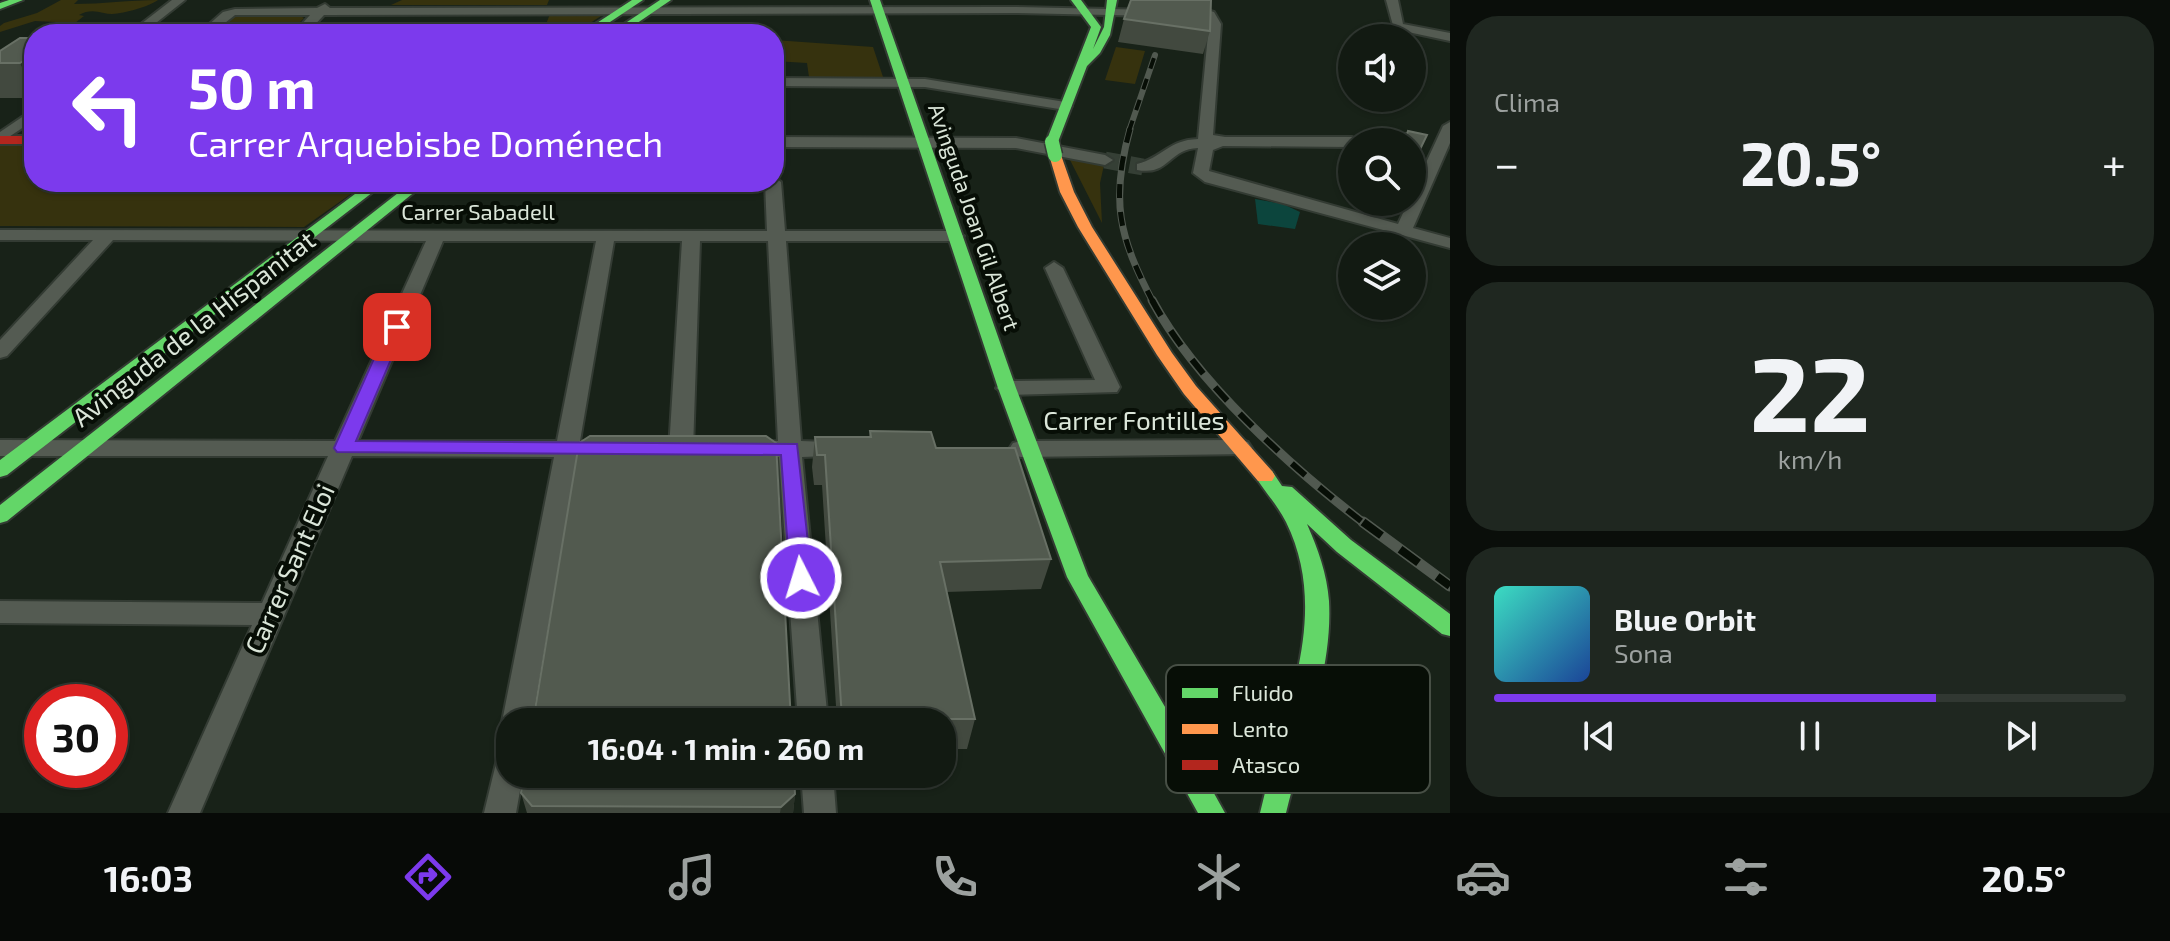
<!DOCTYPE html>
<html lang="es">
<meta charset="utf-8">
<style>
:root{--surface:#121a12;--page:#1f2720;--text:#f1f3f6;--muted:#9ca19f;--line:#313832;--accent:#7c3aed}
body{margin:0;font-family:"Exo 2",sans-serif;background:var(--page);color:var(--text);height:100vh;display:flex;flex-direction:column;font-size:30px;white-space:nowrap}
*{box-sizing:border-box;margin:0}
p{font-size:26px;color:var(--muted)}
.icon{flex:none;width:44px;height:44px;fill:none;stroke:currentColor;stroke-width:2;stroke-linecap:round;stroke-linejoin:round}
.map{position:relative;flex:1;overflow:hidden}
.drawer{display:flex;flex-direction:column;gap:16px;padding:16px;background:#0a0e0a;width:720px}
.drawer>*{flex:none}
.banner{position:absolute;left:24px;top:24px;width:760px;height:168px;border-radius:32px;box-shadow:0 2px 6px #0004,0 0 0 2px var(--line);background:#7c3aed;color:#fff;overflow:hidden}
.buttons{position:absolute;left:1338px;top:24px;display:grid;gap:16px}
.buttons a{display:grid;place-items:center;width:88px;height:88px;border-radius:50%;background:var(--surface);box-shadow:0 2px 6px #0004,0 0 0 2px var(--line);font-size:40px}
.speed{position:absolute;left:24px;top:684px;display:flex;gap:16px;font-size:40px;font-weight:700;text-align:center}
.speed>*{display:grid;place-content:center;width:104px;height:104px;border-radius:50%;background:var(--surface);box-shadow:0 2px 6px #0004,0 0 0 2px var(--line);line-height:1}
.speed .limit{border:12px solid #d22;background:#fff;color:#111}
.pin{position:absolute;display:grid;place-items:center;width:68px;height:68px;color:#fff;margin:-34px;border-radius:16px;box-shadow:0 4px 12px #0006}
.me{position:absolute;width:88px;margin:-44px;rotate:355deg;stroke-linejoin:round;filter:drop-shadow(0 0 6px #0008)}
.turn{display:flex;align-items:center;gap:28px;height:168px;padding:0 32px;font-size:36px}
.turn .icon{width:104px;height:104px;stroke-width:2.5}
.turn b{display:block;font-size:56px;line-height:68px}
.big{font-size:60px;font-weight:700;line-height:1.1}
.drawer .widget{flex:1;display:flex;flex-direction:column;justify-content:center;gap:12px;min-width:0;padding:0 28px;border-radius:32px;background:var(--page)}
.drawer .dial{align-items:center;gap:0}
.dial b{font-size:104px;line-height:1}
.song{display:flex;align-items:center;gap:24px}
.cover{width:96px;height:96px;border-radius:12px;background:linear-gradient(135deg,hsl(170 70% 55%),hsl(220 70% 35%))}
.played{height:8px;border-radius:4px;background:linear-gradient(90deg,var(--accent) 70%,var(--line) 70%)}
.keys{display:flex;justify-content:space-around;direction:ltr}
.heat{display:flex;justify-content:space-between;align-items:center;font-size:44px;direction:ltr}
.trip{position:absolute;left:496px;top:708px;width:460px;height:80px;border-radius:32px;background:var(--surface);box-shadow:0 2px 6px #0004,0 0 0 2px var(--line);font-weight:700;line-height:80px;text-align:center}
.tab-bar{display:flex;height:128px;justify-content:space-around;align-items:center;background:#070a07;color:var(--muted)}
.tab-bar .icon{width:56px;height:56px}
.tab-bar .selected{color:var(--accent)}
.tab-bar b{font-size:36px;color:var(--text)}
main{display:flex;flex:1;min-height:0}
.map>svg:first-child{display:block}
.green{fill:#36320e}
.water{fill:#0c453d}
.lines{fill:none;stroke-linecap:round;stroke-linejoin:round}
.street-tunnel{stroke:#353f35;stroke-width:17;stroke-dasharray:17 8;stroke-linecap:butt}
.street-casing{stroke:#333b33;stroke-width:4}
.fast-casing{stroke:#333b33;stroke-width:4}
.slow-casing{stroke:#333b33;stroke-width:4}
.jam-casing{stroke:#333b33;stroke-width:4}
.street{fill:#545b52;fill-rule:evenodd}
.fast{fill:#63d668;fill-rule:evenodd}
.slow{fill:#ff974d;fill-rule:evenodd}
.jam{fill:#b3261e;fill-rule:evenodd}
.rail-far3-casing{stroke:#515950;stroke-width:6}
.rail-far2-casing{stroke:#515950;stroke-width:7}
.rail-far1-casing{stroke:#515950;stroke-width:9}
.rail-casing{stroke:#515950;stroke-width:11}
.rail-far3{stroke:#070e06;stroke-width:4;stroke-dasharray:11;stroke-linecap:butt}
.rail-far2{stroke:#070e06;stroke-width:5;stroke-dasharray:14;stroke-linecap:butt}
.rail-far1{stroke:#070e06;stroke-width:6;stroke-dasharray:18;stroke-linecap:butt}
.rail{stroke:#070e06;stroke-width:8;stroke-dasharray:23;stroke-linecap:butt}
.fast-bridge-casing{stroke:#333b33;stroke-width:17;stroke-linecap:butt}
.fast-bridge{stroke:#63d668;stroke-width:14}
.wall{fill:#42493f}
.shaded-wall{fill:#2a3228}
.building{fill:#525a4f;stroke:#687065;stroke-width:2}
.route{fill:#7c3aed;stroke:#51269a;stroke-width:2}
.labels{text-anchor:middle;stroke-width:8;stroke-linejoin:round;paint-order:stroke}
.far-street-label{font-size:22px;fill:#dbe6d9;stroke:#070e06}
.street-label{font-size:26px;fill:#dbe6d9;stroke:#070e06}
.key{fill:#070e06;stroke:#474f45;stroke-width:2}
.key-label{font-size:22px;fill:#dbe6d9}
</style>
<main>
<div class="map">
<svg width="1450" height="813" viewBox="0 0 1450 813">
<rect width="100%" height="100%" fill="#182218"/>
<path class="green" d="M61 0H78L74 4C103 4 129 0 158 0 148 7 125 13 112 14 103 14 92 7 79 15L84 16 75 23 35 21 0 32V26L4 23 37 13Z
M402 0H549L547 5H391Z
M240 14H296L304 18 288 34H212L232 16Z
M550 14H600L601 16 573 34H542Z
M774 40 873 47 883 77H809L807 63 774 61Z
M1116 47 1145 51 1135 84 1105 80Z
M0 146H34V182H368L304 227 0 226Z
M1069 158 1104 165 1100 183 1102 223Z"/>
<path class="water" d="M1255 199 1283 204 1300 212 1295 229 1258 224Z"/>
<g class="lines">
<path class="street-tunnel" d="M1105 160 1143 167"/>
<g class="street-casing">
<path id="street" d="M172 0H185L142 34H128Z
M1386 0H1398L1403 24 1450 33V41L1394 29Z
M325 4 330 8 1017 7 1155 10 1161 13 1155 16 1017 13 324 15 306 34H293L310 15H235L211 34H198L223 12 235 9 317 8Z
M1210 11 1214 12 1221 24 1213 135 1225 137H1352L1360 142H1352V147L1223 146 1213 150 1209 171 1398 224 1408 202H1412V193L1443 126 1450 122V143L1413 228 1450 238V248L1205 182 1193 173 1198 148C1168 149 1170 176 1137 170V164C1162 158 1168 140 1198 139L1209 24 1204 14Z
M774 78 925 79 1065 102 1072 106 1065 110 925 87 774 86Z
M34 109V120L0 143V132Z
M774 137 1016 138 1105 155 1113 160 1105 165 1016 148 774 147Z
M774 177 781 182 785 231H955L964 236 955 241H786L801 441 851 443 855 449 851 455 802 457 828 722H798L779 457 737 455 733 449 737 443 778 441 768 241H700L693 449 689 455H673L669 449 682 241H614L580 441 615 443 619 449 615 455 577 457 532 722H510V733L502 722 554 457 352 456 200 813H168L252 625 0 623V601L262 603 328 456H0V440L335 441 426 241 113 240 7 356 0 358V340L93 240H0V230L767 231 765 182H774ZM443 241H596L557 441H358Z
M1054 262 1063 268 1120 387 1117 392 1007 395 996 388 1007 381 1095 380 1045 268Z
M1240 440 1248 442 1252 448 1248 454 1021 457 1013 455 1009 449 1013 443 1021 441Z
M510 747V774H523L516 813H484L499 751Z
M801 774H833L836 813H804Z"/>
</g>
<g class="fast-casing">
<path id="fast" d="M9 0H23L0 9V3Z
M632 0H643L592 34H580Z
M660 0H671L627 30H621V26Z
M870 0H880L1016 388 1088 576 1168 712 1222 741 1253 746 1278 743C1300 670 1322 595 1286 522 1278 506 1265 492 1255 476L1258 471H1272L1282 486 1292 487 1351 540 1450 614V636L1442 634 1337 552 1307 524C1318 549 1327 574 1329 601 1333 672 1302 745 1286 813H1260L1271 768H1237L1191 752 1225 813H1198L1067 577 998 388Z
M1071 0H1081L1101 27 1093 49 1104 27 1107 0H1117L1110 35 1100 53 1087 66 1058 142 1052 146 1046 142 1091 27Z
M371 182H386L7 475 0 477V460Z
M412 182H427L7 521 0 523V505Z"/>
</g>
<g class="slow-casing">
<path id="slow" d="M1055 151 1061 155 1074 192 1092 227 1172 353 1196 386 1272 471 1275 476 1272 481H1258L1184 394 1157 355 1078 227 1060 192 1049 155Z"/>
</g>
<g class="jam-casing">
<path id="jam" d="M0 136H34V144H0Z"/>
</g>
<use href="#street" class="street"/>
<use href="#fast" class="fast"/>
<use href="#slow" class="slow"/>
<use href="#jam" class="jam"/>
<g class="rail-far3-casing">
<path id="rail-far3" d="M1129 131 1155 55"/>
</g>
<g class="rail-far2-casing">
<path id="rail-far2" d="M1130 129C1110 201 1119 237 1153 302"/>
</g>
<g class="rail-far1-casing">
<path id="rail-far1" d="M1152 300C1196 382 1292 468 1365 524"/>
</g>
<g class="rail-casing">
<path id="rail" d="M1363 522 1450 586"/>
</g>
<use href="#rail-far3" class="rail-far3"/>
<use href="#rail-far2" class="rail-far2"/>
<use href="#rail-far1" class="rail-far1"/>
<use href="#rail" class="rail"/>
<g class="fast-bridge-casing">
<path id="fast-bridge" d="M1052 142 1055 155"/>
</g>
<use href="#fast-bridge" class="fast-bridge"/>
</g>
<path class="wall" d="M1124 19 1210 31 1203 54 1118 42Z
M34 38V98H0V51Z
M870 431 936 448 1051 559 1041 589 946 592 975 719 967 749H942V722H837L822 485H814L812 467 815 437H869Z
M521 793 795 794 793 813H527Z"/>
<path class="shaded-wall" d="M34 54V93L20 63Z
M795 794 793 813H780L781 807Z"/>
<path class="building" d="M1131 0H1211L1210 31 1124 19Z
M20 38H34V54L20 63H0V51Z
M1383 128 1407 134 1408 131 1427 135 1412 166V142H1375Z
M870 431 931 432 936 448H1015L1051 559 940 562 975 719H842L825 455H817L815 437H871Z
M590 436H766L776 443 791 722H533L579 443Z
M524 774H794L795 794 781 807 532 806 521 793Z"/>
<path class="route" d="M397 322 405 327 356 441 797 444 812 578 809 584 801 586 793 584 790 578 781 455 337 452 334 448 388 327Z"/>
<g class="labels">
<g class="far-street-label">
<text x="478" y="220">Carrer Sabadell</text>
<text transform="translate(974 217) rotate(71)" y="8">Avinguda Joan Gil Albert</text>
</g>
<g class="street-label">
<text transform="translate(194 329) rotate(-38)" y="9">Avinguda de la Hispanitat</text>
<text x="1134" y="430">Carrer Fontilles</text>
<text transform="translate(290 569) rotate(-66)" y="9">Carrer Sant Eloi</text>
</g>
</g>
<rect x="1166" y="665" width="264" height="128" rx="12" class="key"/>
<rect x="1182" y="688" width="36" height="10" fill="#63d668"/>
<rect x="1182" y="724" width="36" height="10" fill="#ff974d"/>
<rect x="1182" y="760" width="36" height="10" fill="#b3261e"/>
<g class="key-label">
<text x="1232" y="701">Fluido</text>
<text x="1232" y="737">Lento</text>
<text x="1232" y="773">Atasco</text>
</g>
</svg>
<div class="buttons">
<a><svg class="icon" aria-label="sound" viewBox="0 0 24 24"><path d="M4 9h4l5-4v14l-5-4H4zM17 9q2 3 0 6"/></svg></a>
<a><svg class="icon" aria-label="search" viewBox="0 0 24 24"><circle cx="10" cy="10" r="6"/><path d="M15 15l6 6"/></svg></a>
<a><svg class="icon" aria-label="layers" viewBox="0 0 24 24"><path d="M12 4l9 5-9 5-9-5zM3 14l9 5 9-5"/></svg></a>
</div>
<div class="speed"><div class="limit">30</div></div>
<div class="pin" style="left:397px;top:327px;background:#d93025"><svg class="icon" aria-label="arrive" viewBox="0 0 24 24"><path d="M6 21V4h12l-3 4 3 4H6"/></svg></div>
<svg class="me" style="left:801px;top:578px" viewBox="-20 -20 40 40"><circle r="17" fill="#7c3aed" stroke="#fff" stroke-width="3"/><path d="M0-11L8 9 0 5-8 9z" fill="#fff"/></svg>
<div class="trip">16:04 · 1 min · 260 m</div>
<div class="banner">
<div class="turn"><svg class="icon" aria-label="left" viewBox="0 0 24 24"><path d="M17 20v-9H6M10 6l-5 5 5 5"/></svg><div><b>50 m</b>Carrer Arquebisbe Doménech</div></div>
</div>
</div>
<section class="drawer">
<div class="widget"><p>Clima</p>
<div class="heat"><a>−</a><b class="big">20.5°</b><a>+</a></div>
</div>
<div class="widget dial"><b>22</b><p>km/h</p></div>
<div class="widget">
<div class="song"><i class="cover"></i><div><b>Blue Orbit</b><p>Sona</p></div></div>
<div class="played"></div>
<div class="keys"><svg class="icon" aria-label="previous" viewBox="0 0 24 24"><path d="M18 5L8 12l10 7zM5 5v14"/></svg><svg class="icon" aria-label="pause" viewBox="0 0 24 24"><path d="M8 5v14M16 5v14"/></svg><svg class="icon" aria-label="next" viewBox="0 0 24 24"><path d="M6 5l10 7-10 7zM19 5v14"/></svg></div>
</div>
</section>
</main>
<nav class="tab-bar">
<b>16:03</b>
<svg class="icon selected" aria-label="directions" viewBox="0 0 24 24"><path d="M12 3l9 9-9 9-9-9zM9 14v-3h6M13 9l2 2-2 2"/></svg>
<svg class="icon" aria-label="music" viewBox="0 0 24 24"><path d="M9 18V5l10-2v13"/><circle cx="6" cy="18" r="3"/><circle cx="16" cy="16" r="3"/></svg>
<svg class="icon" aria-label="phone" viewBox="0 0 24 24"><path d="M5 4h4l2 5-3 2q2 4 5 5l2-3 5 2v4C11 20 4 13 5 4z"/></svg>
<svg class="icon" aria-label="climate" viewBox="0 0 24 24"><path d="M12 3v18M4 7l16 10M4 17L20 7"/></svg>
<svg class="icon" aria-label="car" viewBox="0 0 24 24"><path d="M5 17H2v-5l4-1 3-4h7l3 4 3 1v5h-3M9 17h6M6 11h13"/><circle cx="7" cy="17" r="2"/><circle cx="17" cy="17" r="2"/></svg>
<svg class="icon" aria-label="filters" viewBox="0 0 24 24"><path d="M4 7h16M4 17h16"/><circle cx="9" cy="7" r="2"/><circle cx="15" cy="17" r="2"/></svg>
<b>20.5°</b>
</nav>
